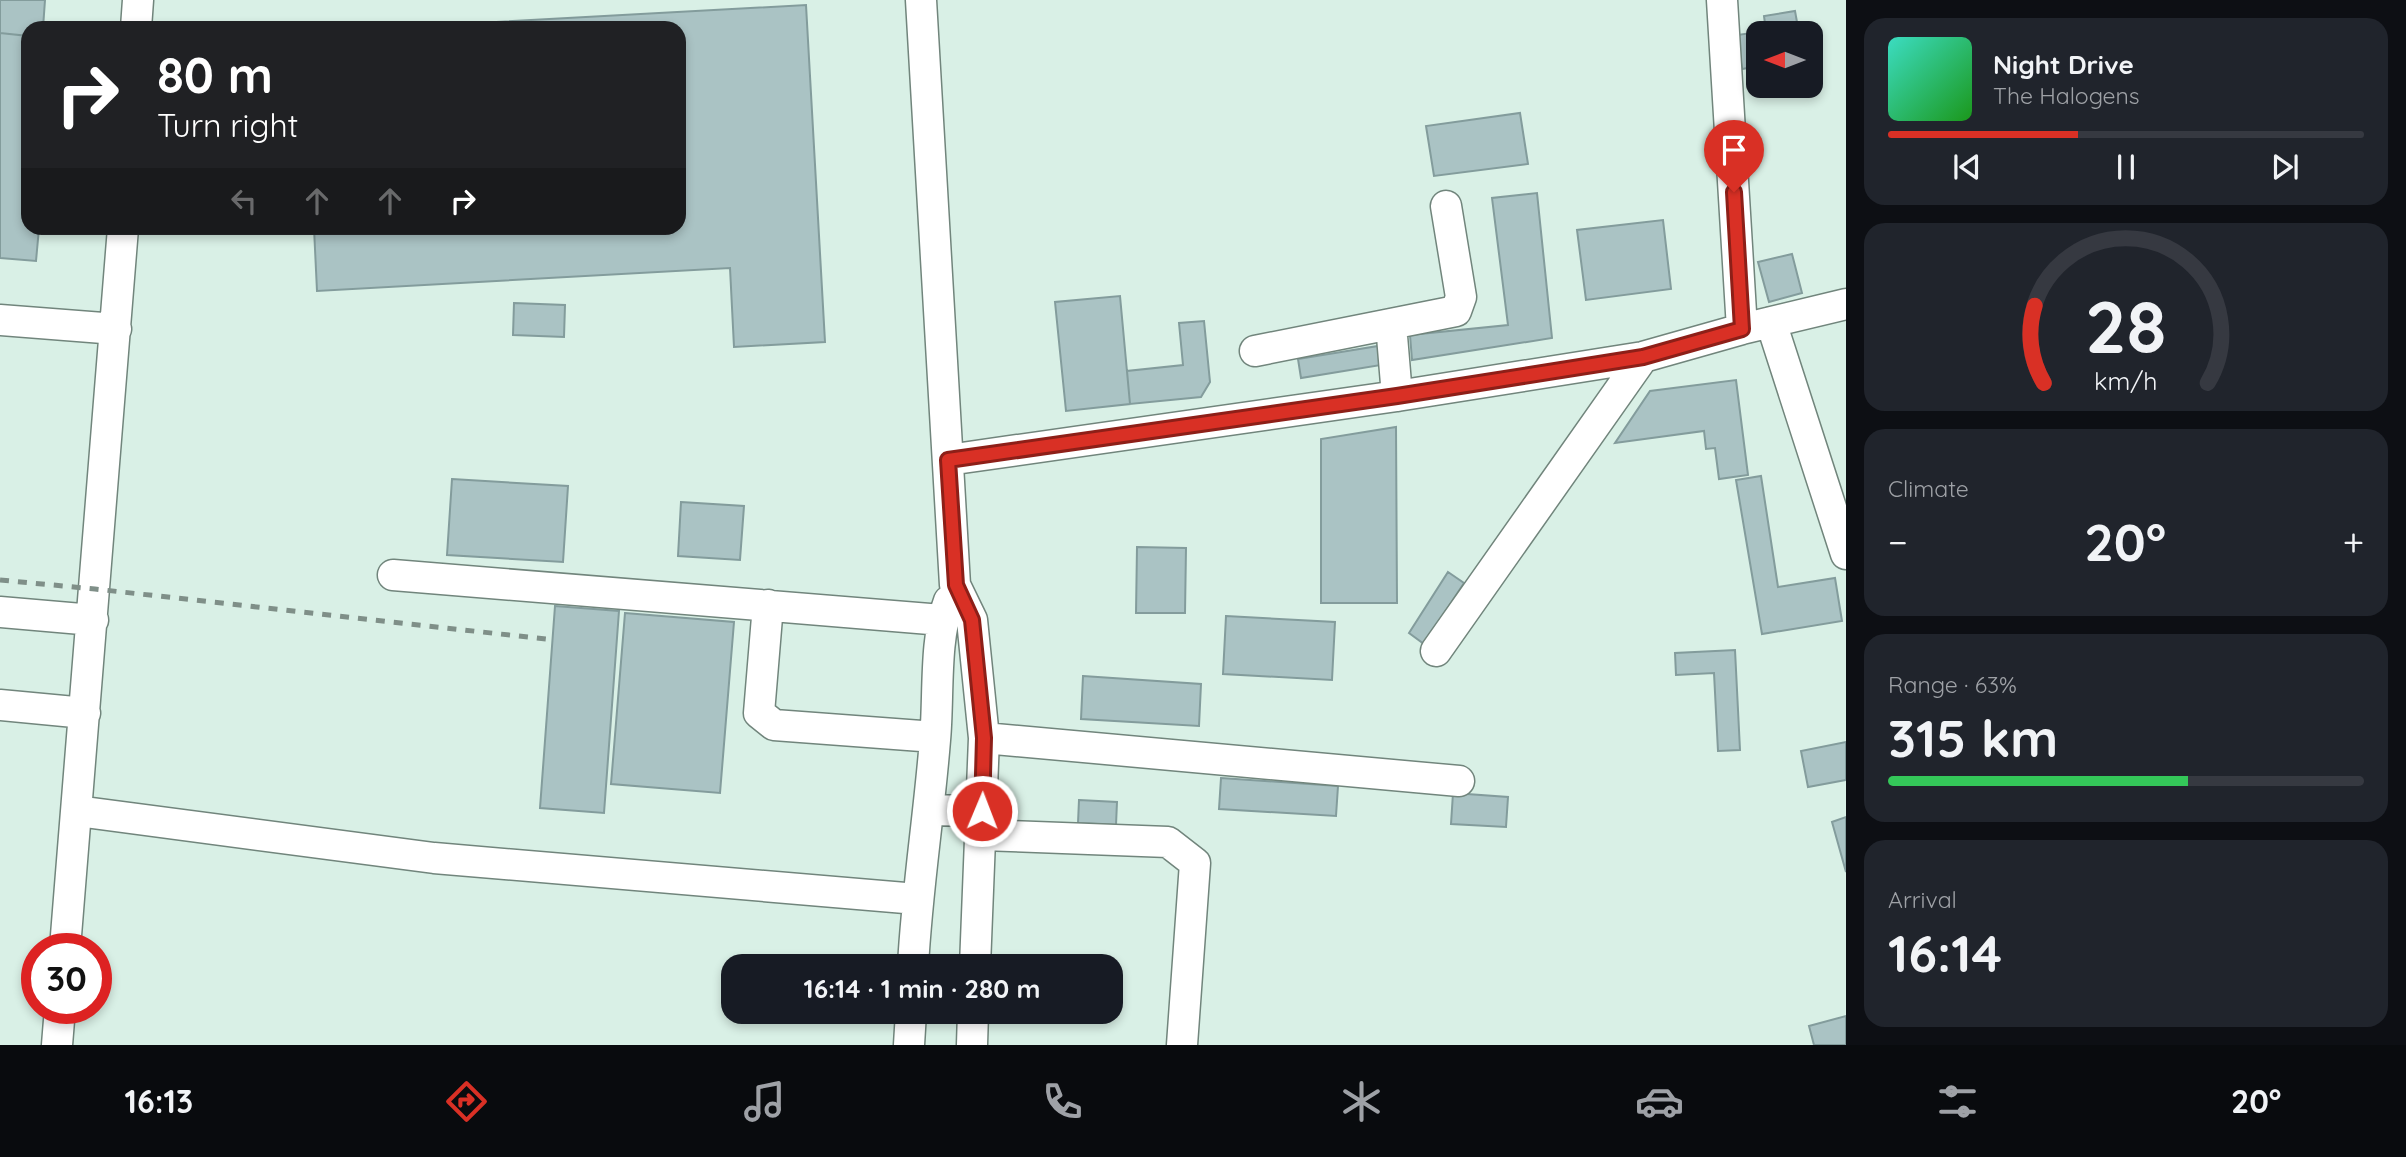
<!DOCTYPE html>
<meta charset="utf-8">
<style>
:root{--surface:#171b24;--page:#20242c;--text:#f1f3f6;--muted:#9ea1a6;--line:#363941;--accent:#d93025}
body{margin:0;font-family:Quicksand,sans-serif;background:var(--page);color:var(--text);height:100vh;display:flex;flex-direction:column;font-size:26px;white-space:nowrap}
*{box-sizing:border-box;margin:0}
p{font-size:23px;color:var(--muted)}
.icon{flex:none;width:38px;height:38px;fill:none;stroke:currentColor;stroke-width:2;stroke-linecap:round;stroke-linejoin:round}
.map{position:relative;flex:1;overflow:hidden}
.panel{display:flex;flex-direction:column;gap:18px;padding:18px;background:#0d0f14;width:560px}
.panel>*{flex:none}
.hud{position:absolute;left:21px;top:21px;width:665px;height:214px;border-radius:21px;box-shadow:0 4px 10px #0003;background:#202124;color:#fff;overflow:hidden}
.needle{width:46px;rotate:270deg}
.fabs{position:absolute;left:1746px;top:21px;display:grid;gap:14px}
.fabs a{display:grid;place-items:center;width:77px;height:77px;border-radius:14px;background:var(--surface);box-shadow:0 4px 10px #0003;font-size:35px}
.speed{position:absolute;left:21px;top:933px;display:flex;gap:14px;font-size:35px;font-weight:700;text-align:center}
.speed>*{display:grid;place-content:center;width:91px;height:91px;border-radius:50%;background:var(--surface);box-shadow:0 4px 10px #0003;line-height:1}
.speed .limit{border:10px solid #d22;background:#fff;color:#111}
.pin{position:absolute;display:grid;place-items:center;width:60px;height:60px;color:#fff;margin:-72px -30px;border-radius:50% 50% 50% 0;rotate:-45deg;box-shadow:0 0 7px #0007}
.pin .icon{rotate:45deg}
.me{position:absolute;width:77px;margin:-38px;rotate:1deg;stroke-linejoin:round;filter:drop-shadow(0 0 5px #0008)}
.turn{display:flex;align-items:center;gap:24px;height:147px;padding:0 21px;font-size:32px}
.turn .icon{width:91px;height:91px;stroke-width:2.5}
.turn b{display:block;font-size:49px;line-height:60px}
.lanes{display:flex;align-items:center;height:66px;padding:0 21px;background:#0003;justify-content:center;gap:35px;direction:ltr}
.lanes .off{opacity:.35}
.big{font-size:52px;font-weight:700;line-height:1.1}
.panel .tile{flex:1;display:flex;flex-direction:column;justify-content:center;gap:10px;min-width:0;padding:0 24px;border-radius:21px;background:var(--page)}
.panel .dial{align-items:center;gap:0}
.dial svg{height:182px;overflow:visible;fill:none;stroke:var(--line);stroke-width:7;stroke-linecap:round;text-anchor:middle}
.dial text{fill:var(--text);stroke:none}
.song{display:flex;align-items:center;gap:21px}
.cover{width:84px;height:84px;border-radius:10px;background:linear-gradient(135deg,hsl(170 70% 55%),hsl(120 70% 35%))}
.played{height:7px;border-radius:4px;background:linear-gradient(90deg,var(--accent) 40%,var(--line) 40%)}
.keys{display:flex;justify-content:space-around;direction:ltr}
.heat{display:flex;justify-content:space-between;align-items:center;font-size:38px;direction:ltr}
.charge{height:10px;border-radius:5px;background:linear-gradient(90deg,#34c759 63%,var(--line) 0)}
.trip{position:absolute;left:721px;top:954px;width:402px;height:70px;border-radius:21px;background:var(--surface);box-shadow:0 4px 10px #0003;font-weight:700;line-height:70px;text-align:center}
.menu{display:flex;height:112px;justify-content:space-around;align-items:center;background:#090b0e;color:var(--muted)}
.menu .icon{width:49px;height:49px}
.menu .on{color:var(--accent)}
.menu b{font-size:32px;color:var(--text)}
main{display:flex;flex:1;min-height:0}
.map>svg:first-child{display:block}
.building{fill:#aac3c4;stroke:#839c9c;stroke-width:2}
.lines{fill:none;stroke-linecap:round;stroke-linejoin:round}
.minor-casing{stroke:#71857c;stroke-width:33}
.minor{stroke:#fff;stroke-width:30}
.rail{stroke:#7f8f88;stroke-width:5;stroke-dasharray:9 9;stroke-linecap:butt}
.route-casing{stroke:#8d1f18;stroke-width:18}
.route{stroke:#d93025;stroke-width:12}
</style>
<main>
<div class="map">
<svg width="1846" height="1045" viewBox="0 0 1846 1045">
<rect width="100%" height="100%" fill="#d9f0e6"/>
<path class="building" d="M0 0H45L43 28H28V36L0 33Z
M806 5 825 342 734 347 730 268 317 291 314 228H679V28H385Z
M1795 11 1799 33H1759V66L1742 69 1737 35 1766 31 1764 16Z
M0 33 28 36V228H39L36 261 0 258Z
M1520 113 1528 164 1434 176 1426 126Z
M1537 193 1552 338 1412 360 1410 335 1508 325 1492 198Z
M1663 220 1671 289 1586 300 1577 230Z
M1792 254 1802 293 1769 302 1758 262Z
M1120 296 1130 404 1066 411 1055 302Z
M514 303 565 305 564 337 513 335Z
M1204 321 1210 382 1201 397 1130 404 1127 371 1183 365 1179 323Z
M1378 346 1381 365 1301 378 1298 359Z
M1736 380 1748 475 1719 479 1715 448 1706 449 1704 431 1615 443 1650 391Z
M1396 427 1397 603H1321V439Z
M1761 476 1778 587 1835 578 1842 621 1762 634 1736 480Z
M452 479 568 486 563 562 447 555Z
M681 502 744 506 740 560 678 556Z
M1137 547 1186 548 1185 613H1136Z
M1448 572 1464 583 1424 644 1409 633Z
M555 606 619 611 604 813 540 808Z
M625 613 734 622 720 793 611 784Z
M1226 616 1335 622 1332 680 1223 674Z
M1735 650 1740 750 1718 751 1714 673 1676 675 1675 653Z
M1083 676 1201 684 1199 726 1081 719Z
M1846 742V780L1808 787 1801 751Z
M1221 778 1338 786 1336 816 1219 809Z
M1453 793 1508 797 1506 827 1451 824Z
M1079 800 1117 802 1116 825 1078 823Z
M1846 817V872L1832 822Z
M1846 1016V1045H1814L1809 1026Z"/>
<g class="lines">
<g class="minor-casing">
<path id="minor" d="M921 0 955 585 972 620 984 738 975 966
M1722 0 1742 329
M136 28 138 0
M0 320 116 329
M1771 322 1846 554
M1391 324 1397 396
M1255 351 1456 311 1461 297 1446 206
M948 460 1397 396 1643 357 1742 329 1846 304
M393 575 942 620
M768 605 759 713 774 725 935 737
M0 612 93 620
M1436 651 1643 357
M0 705 85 713
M984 738 1459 781
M929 810 982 811
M77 811 434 858 917 899
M982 835 1168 842 1195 863 1182 1045
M65 948 123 228
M913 966C917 890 929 816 935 740 939 698 934 640 949 601
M57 1045 60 1008
M909 1045 911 1012
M972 1045 973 1012"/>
</g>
<use href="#minor" class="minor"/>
<path class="rail" d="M0 580 95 589 554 640"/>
</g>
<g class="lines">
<g class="route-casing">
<path id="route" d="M982 811 984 738 972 620 956 585 948 460 1397 396 1643 357 1742 329 1734 192"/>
</g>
<use href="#route" class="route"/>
</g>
</svg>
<div class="fabs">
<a><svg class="needle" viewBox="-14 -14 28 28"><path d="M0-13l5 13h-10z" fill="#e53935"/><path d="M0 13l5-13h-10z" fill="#9ea1a6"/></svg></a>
</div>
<div class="speed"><div class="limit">30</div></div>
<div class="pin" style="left:1734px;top:192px;background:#d93025"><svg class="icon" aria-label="arrive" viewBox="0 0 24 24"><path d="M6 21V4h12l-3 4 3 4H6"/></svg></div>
<svg class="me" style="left:982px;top:811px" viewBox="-20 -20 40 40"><circle r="17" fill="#d93025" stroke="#fff" stroke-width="3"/><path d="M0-11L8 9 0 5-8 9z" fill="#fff"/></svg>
<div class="trip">16:14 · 1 min · 280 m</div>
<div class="hud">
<div class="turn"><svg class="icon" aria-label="right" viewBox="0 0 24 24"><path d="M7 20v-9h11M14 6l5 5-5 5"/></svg><div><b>80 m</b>Turn right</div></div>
<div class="lanes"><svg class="icon off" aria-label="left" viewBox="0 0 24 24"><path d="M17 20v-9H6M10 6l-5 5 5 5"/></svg><svg class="icon off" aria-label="ahead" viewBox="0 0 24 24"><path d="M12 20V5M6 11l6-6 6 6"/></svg><svg class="icon off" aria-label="ahead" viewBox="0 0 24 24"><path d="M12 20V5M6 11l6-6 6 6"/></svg><svg class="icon" aria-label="right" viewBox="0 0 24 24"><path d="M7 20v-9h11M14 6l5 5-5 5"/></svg></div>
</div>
</div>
<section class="panel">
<div class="tile">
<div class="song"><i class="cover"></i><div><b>Night Drive</b><p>The Halogens</p></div></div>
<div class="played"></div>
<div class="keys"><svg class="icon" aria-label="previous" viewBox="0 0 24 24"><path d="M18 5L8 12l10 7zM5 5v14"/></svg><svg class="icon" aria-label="pause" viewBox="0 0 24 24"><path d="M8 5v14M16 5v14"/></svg><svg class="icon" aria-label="next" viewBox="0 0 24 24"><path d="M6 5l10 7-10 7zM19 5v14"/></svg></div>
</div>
<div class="tile dial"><svg viewBox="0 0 100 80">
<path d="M14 69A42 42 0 1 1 86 69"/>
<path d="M14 69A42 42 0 0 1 10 35" stroke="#d93025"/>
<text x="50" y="56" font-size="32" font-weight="700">28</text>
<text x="50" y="72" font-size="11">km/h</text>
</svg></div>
<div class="tile"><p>Climate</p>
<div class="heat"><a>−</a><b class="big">20°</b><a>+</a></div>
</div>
<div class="tile"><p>Range · 63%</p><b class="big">315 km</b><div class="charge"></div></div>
<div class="tile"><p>Arrival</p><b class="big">16:14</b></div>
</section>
</main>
<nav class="menu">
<b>16:13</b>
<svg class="icon on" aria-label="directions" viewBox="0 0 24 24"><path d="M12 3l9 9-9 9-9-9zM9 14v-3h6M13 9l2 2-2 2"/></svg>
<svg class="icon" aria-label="music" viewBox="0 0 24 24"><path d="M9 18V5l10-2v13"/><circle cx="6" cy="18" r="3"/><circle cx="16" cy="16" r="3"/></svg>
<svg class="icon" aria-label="phone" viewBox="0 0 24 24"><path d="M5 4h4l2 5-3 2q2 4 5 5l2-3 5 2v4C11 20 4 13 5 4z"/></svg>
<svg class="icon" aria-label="climate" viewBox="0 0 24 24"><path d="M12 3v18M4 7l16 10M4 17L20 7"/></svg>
<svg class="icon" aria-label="car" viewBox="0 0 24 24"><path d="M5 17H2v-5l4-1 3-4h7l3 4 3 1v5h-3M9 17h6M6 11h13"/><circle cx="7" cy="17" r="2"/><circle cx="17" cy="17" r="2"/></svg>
<svg class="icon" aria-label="filters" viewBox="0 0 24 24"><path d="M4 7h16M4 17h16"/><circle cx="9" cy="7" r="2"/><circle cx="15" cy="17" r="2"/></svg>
<b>20°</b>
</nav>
